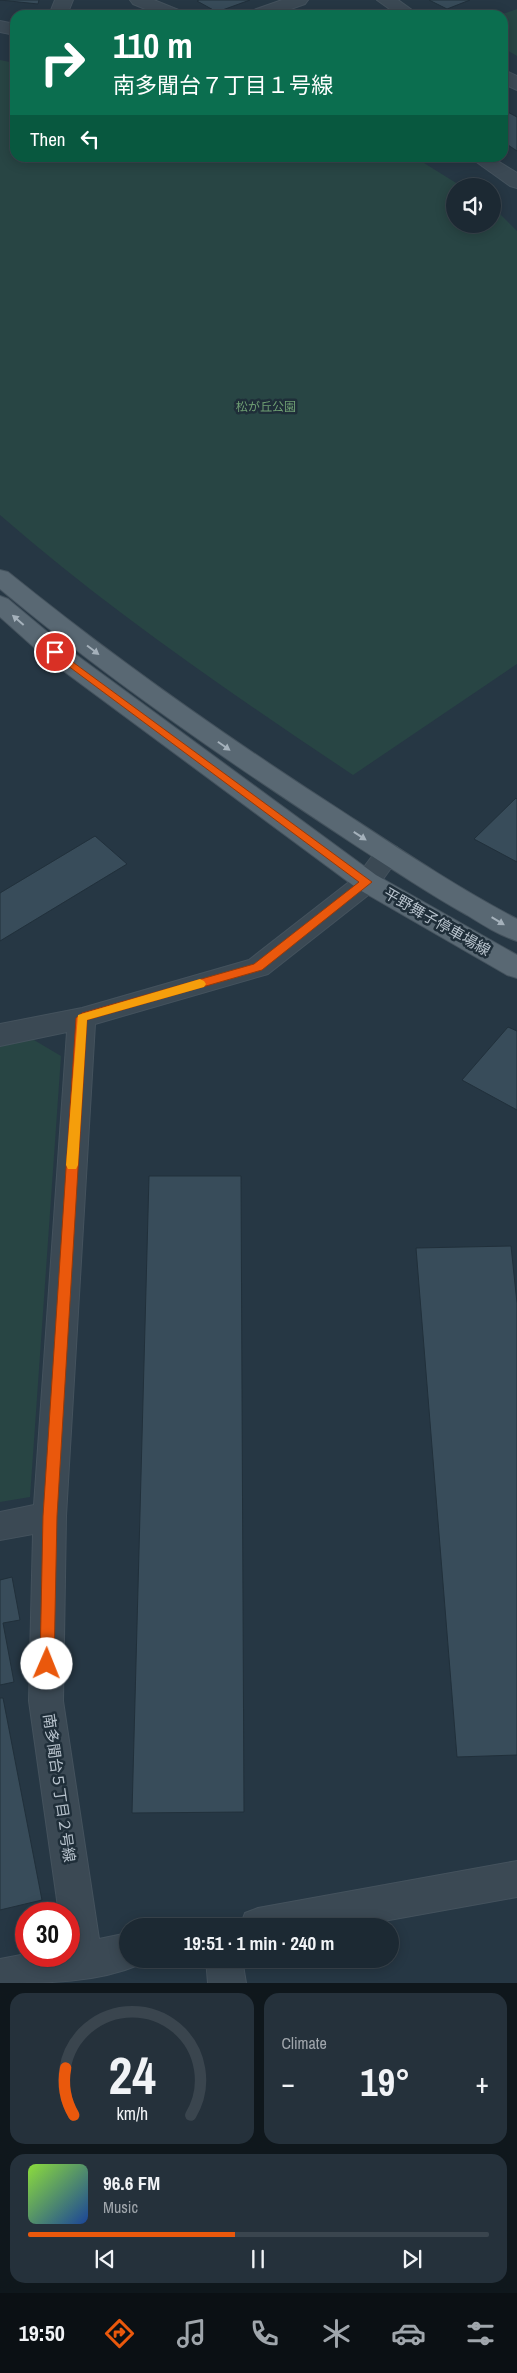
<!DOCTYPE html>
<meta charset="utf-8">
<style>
:root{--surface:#1c2933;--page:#25313b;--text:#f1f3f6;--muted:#a0a6ac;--line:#3a454e;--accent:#ea580c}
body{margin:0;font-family:"Archivo Narrow","Noto Sans JP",sans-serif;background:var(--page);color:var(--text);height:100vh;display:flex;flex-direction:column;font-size:19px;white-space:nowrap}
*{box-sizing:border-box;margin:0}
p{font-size:16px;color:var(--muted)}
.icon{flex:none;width:28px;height:28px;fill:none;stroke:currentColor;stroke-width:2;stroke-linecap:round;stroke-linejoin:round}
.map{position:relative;height:1983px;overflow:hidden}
.side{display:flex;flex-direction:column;gap:10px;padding:10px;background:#0f171c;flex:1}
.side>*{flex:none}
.guide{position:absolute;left:10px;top:10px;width:498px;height:152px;border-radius:15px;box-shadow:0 2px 12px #0003,0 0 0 1px var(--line);background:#0b6e4f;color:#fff;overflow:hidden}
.buttons{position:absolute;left:446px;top:178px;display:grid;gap:10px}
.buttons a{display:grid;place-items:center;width:55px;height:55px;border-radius:50%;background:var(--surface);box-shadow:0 2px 12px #0003,0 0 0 1px var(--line);font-size:25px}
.speed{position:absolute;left:15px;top:1902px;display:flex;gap:10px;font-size:25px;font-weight:700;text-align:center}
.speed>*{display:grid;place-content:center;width:65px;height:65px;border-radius:50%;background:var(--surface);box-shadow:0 2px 12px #0003,0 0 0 1px var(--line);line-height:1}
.speed .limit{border:8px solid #d22;background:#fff;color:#111}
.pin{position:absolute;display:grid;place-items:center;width:42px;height:42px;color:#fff;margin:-21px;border:2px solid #fff;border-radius:50%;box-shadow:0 1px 5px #0007}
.me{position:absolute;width:55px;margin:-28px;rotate:1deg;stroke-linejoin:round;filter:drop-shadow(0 0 4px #0008)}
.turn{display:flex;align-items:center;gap:18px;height:105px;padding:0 20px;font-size:22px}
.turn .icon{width:65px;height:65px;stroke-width:2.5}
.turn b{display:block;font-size:35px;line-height:42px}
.then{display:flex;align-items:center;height:48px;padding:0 20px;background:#0003;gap:10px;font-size:19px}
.big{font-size:38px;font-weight:800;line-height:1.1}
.side .card{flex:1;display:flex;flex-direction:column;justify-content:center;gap:8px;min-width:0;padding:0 18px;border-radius:15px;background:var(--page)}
.side .dial{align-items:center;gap:0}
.dial svg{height:130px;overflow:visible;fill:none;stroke:var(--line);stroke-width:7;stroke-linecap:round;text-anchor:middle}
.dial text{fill:var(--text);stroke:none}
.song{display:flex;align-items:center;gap:15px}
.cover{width:60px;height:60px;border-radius:8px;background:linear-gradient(135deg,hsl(90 70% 55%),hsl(220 70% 35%))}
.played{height:5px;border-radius:2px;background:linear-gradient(90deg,var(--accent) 45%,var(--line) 45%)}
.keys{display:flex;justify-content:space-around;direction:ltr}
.heat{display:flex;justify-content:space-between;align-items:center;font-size:28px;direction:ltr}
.side .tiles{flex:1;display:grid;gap:10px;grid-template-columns:1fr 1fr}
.card:last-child{grid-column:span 2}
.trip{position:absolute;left:119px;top:1918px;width:280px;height:50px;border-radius:25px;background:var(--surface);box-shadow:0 2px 12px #0003,0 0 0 1px var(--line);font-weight:800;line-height:50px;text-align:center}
.dock{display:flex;height:80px;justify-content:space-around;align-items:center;background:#0b1014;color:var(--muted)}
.dock .icon{width:35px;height:35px}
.dock .active{color:var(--accent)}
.dock b{font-size:22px;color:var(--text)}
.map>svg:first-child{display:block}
.green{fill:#284544}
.building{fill:#384c5a;stroke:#21303b}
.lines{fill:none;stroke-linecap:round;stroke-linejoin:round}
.minor-casing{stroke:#44525d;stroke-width:2}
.major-casing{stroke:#44525d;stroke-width:2}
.minor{fill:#3b4954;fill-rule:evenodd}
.major{fill:#596873;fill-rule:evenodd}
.oneway{fill:#a5b1bb}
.route{fill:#ea580c;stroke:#983908}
.slow{fill:#f59e0b}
.labels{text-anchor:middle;stroke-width:5;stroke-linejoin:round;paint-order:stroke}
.far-park-label{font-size:12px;fill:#6f9f73;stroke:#1f2e39}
.street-label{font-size:15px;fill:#b8c3cd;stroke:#1f2e39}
</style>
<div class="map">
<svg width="517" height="1983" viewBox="0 0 517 1983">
<rect width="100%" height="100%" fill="#263744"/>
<path class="green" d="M517 9V56L503 48 502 15H500Z
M0 60 15 63V158H416L461 186H455V224H492L493 207 517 231V664L353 775C232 694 110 611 0 515Z
M29 1037 61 1056 30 1497 0 1502V1045Z"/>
<path class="building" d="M0 0H39L38 4Z
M250 0 217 12 197 1 199 0Z
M429 0H470L447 9Z
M502 109 517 117V151L502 141Z
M516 798 517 799V862L474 839Z
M95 836 127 864 0 941V893Z
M508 1027 517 1031V1110L462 1080Z
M149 1176H241L244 1812 132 1813Z
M511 1246 517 1303V1755L457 1757 416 1248Z
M12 1577 20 1620 3 1623 14 1682 0 1685V1580Z
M0 1698H3L42 1900 0 1910Z"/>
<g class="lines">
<g class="minor-casing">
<path id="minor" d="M55 0H73L67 15H49Z
M130 0H154L181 11 184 15H160L133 4Z
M282 0H308L305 4 274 15H248L251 11Z
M377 0H398L419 15H398Z
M0 21 15 24V35L0 32Z
M502 69 517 76V90L502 83Z
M471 158H493L517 173V188L510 186Z
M388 845 397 847 401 854 376 889 268 974 95 1024 66 1516 63 1701 99 1939 128 1933V1959H143L141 1964C96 1983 48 1983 0 1983V1959L26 1954V1956H69V1914H59L29 1701 33 1534 0 1540V1512L34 1505 67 1032 0 1046V1024L82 1008 249 960 358 875 379 847Z
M517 1861V1897L356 1926H240L245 1913 258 1908Z
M206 1959H242L246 1983H208Z"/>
</g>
<g class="major-casing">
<path id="major" d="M0 570 8 572C114 658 225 736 340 810 398 848 456 887 517 919V941C499 935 483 925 467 915 429 894 394 870 358 847 235 766 114 684 0 589Z
M0 596 8 599 64 646 376 875 517 955V978L507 975 358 889 46 658 0 617Z"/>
</g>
<use href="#minor" class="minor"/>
<use href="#major" class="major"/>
</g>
<defs><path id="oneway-solid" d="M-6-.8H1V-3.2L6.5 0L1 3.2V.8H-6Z" transform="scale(1.25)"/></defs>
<g class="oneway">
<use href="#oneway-solid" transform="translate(18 620) rotate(-139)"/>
<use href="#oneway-solid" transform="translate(93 650) rotate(37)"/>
<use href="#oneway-solid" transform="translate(224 746) rotate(35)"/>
<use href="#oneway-solid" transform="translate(360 836) rotate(33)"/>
<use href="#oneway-solid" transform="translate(498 921) rotate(31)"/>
</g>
<path class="route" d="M55 649 372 882 262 970 87 1020 57 1516 54 1664 52 1669 47 1671 42 1669 40 1664 43 1516 76 1018 82 1013 254 964 359 882 52 654 50 652Z"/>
<path class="slow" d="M200 979 204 981 206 984 204 987 87 1020 78 1165 76 1169H68L66 1165 78 1015Z"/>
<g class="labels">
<g class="far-park-label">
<text x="266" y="411">松が丘公園</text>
</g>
<g class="street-label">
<text transform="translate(437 922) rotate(30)" y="5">平野舞子停車場線</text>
<text transform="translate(59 1788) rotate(82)" y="5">南多聞台５丁目２号線</text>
</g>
</g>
</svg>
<div class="buttons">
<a><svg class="icon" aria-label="sound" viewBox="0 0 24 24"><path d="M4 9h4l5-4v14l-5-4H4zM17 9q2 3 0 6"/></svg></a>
</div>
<div class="speed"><div class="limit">30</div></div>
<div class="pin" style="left:55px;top:652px;background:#d93025"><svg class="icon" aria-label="arrive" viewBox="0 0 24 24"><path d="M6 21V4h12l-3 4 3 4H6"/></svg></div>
<svg class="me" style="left:47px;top:1664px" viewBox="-20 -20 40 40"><circle r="19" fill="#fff"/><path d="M0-13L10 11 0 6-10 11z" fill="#ea580c"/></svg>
<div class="trip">19:51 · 1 min · 240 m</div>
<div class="guide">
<div class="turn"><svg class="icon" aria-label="right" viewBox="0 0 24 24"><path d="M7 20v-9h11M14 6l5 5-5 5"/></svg><div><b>110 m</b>南多聞台７丁目１号線</div></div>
<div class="then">Then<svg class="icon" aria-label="left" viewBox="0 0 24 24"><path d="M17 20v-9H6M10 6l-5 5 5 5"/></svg></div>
</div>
</div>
<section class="side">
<div class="tiles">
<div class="card dial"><svg viewBox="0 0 100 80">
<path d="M14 69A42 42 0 1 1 86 69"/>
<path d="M14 69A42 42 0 0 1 9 40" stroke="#ea580c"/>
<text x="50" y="56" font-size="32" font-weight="700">24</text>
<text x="50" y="72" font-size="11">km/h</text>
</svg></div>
<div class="card"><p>Climate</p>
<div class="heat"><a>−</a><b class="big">19°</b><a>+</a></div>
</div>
<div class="card">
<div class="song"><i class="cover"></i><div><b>96.6 FM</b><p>Music</p></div></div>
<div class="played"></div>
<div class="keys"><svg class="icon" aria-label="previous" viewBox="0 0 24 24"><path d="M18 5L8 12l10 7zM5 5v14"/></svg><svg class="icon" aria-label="pause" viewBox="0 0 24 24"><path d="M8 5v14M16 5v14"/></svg><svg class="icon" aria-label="next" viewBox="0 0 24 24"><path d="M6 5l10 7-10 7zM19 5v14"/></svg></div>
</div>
</div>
</section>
<nav class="dock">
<b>19:50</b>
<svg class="icon active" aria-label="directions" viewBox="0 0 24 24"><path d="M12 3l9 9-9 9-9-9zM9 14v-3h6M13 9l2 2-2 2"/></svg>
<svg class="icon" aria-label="music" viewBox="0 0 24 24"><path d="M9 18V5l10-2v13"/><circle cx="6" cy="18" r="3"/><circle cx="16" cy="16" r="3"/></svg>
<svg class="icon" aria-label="phone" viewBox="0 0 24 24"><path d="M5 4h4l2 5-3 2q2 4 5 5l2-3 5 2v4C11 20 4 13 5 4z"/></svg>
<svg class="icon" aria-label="climate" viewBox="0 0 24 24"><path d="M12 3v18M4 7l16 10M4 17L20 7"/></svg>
<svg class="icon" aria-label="car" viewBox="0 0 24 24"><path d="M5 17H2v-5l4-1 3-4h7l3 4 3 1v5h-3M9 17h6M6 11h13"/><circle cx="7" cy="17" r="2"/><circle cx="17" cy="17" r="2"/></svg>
<svg class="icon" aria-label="filters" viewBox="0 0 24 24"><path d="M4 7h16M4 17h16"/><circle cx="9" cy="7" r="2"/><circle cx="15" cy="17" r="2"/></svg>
</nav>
